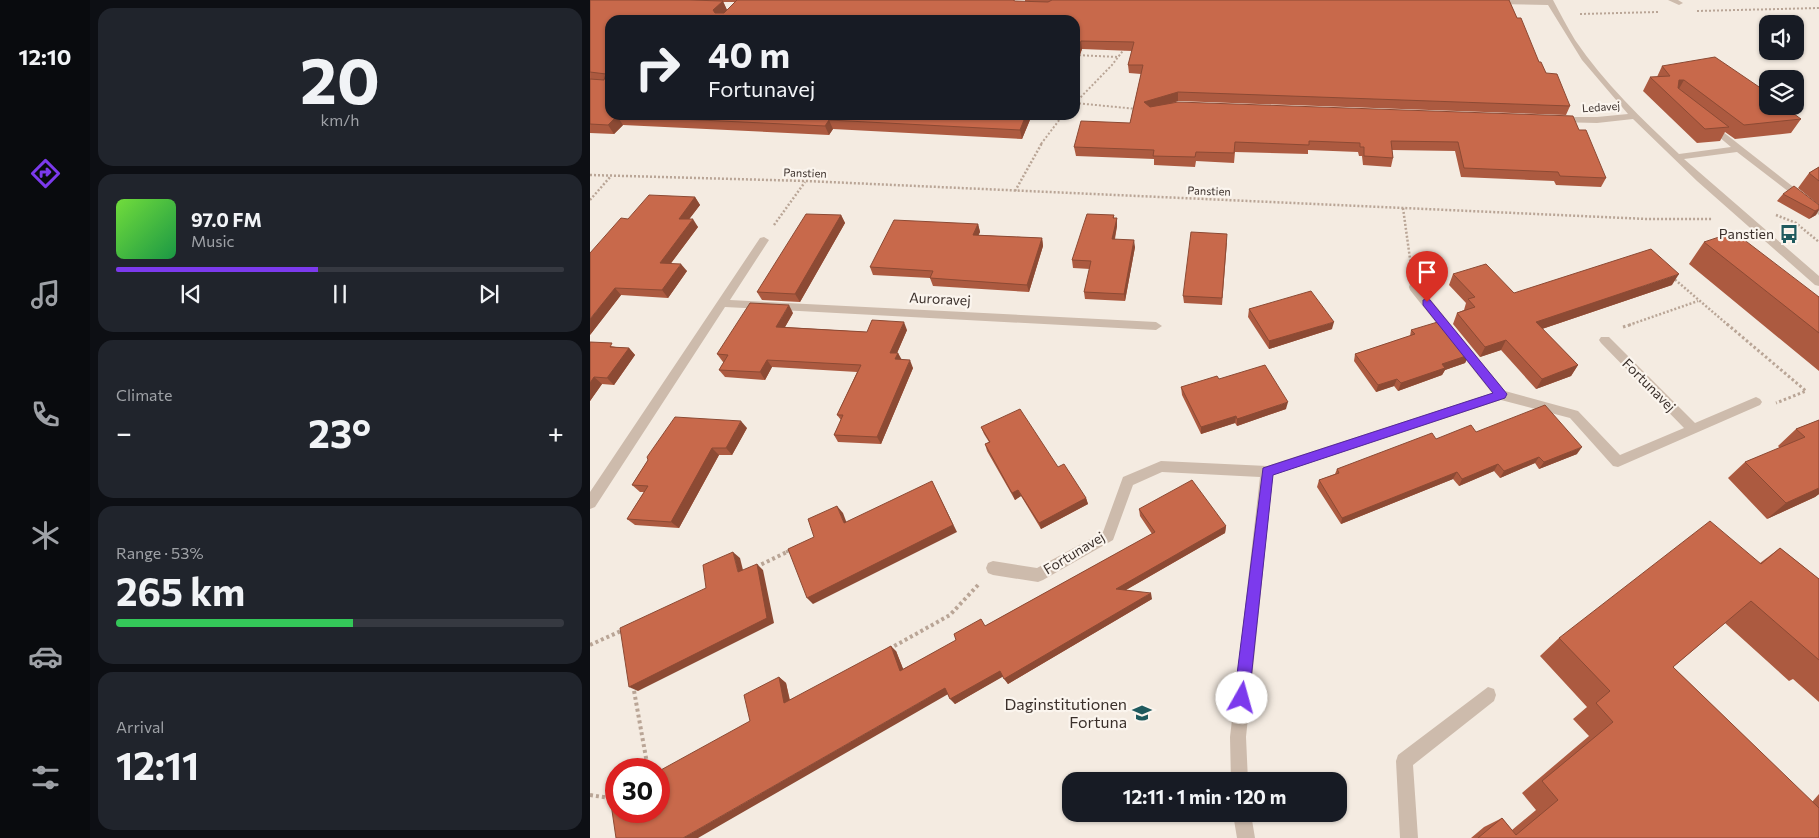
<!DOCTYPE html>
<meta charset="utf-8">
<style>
:root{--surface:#171b24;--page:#20242c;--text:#f1f3f6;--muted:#9ea1a6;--line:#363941;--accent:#7c3aed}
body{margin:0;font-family:Commissioner,sans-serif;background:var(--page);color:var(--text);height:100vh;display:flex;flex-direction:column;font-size:19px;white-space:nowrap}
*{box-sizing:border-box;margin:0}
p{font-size:16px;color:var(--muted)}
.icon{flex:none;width:28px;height:28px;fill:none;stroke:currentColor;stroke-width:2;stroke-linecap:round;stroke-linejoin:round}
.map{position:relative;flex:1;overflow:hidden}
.side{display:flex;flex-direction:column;gap:8px;padding:8px;background:#0d0f14;width:500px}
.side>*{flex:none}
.guide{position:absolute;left:15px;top:15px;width:475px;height:105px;border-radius:15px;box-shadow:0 1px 4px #0004;background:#171b24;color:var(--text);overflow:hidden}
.buttons{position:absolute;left:1169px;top:15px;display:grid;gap:10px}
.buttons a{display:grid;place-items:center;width:45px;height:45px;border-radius:10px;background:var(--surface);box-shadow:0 1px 4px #0004;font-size:25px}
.speed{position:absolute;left:15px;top:758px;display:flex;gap:10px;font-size:25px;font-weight:700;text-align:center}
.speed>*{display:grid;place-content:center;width:65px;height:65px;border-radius:50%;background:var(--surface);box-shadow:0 1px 4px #0004;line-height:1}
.speed .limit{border:8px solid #d22;background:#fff;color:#111}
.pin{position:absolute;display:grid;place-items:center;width:42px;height:42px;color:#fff;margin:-51px -21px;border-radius:50% 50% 50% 0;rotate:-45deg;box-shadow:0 0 5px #0007}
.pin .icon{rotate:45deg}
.me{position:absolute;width:55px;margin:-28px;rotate:7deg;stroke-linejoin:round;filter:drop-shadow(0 0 4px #0008)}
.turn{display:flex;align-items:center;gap:18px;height:105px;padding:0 20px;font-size:22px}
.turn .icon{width:65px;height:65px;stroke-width:2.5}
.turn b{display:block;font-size:35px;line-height:42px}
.big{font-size:38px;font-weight:700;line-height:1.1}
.side .tile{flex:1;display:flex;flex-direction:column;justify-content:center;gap:8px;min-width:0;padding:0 18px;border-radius:15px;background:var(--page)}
.side .dial{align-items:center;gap:0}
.dial b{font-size:65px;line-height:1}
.song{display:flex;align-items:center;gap:15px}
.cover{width:60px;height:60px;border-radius:8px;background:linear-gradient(135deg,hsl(100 70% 55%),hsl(140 70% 35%))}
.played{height:5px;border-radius:2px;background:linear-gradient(90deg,var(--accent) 45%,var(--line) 45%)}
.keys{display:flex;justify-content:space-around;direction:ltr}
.heat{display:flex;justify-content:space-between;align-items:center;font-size:28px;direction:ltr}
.charge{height:8px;border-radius:4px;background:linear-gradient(90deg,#34c759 53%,var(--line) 0)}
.trip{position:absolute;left:472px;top:772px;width:285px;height:50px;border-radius:15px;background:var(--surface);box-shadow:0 1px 4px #0004;font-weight:700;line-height:50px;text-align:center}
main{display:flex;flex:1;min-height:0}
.tab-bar{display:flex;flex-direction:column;width:90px;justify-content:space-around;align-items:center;background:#090b0e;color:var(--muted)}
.tab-bar .icon{width:35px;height:35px}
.tab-bar .selected{color:var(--accent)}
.tab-bar b{font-size:22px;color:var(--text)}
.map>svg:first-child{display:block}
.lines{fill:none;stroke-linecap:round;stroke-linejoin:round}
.path-far3{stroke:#b9a596;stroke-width:2;stroke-dasharray:2 2;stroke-linecap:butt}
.path-far2{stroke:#b9a596;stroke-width:2.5;stroke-dasharray:2 2;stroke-linecap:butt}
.path-far1{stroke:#b9a596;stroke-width:3;stroke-dasharray:2.5 2.5;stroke-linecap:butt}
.path{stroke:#b9a596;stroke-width:4;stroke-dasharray:3 3;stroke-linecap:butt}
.minor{fill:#cdbbac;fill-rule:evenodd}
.wall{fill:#ac5a40;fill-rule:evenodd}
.shaded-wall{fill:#8c4a34}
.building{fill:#c8694b;stroke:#8c4a34}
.route{fill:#7c3aed;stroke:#51269a}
.labels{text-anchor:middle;stroke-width:4.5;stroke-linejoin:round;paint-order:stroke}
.far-street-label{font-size:11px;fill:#3b302b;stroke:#fbf5ee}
.poi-label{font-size:14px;fill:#3b302b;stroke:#fbf5ee;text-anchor:end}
.street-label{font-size:14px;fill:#3b302b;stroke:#fbf5ee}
.near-poi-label{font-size:16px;fill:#3b302b;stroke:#fbf5ee;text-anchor:end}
</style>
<main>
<nav class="tab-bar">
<b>12:10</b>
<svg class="icon selected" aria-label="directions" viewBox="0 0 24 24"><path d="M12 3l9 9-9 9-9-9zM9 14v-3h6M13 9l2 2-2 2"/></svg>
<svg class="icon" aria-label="music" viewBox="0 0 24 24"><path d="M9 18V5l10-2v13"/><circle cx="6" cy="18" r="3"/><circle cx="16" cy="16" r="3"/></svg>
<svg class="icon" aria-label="phone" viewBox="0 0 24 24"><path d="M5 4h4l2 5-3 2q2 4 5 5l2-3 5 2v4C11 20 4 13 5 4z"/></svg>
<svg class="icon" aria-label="climate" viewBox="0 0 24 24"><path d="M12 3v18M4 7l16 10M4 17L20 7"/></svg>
<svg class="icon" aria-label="car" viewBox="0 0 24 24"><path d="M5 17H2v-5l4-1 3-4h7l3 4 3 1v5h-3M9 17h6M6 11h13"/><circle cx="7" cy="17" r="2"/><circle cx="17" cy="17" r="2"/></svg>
<svg class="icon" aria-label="filters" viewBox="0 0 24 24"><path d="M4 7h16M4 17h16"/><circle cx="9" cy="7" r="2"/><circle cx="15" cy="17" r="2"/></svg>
</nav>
<section class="side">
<div class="tile dial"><b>20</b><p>km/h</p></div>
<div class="tile">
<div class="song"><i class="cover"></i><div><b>97.0 FM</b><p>Music</p></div></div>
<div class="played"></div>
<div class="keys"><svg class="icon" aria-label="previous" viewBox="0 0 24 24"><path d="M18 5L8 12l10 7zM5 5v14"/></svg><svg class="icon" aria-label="pause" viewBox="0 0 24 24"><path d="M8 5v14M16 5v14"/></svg><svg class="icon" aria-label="next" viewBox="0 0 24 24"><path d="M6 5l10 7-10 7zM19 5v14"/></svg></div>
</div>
<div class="tile"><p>Climate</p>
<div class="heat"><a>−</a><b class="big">23°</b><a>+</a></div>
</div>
<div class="tile"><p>Range · 53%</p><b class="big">265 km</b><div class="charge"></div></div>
<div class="tile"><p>Arrival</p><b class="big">12:11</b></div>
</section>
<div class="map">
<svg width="1229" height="838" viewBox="0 0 1229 838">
<rect width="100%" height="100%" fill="#f4ebe1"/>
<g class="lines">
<path class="path-far3" d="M1107 11 1229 8
M990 14 1068 12
M485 55 528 57
M485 103 522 65 535 48
M485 103 547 109
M451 144 473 115"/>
<path class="path-far2" d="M0 175 216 181 1057 219H1123
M425 191 452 143
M0 200 21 176
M813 208 821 266
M1186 215 1206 223 1229 242
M184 225 215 182
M1082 277 1138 325
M1039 325 1108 301"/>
<path class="path-far1" d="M1137 324 1216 391 1186 403
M1033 327 1043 324
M196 552 203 549"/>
<path class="path" d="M166 567 199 551
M0 645 33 630
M299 649 360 615 388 585
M43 685 58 769
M0 795 26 799"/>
<path class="minor" d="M900 0H963C970 13 977 27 985 40 1014 83 1052 119 1089 154L1141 147 1116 126 1123 124 1229 207V215L1147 152 1094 159 1229 276V286L1225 285 1107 181 1043 119 1007 123 966 122 965 120 969 117H1007L1038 114 992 60 958 5 903 4 899 2Z
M1078 0H1088L1093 3 1089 5Z
M174 237 179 240 140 300 566 322 572 326 566 330 135 307 5 507 0 509V492L170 238Z
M824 283 828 284 915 391 988 411 1030 455 1094 428 1011 343 1009 340 1011 337H1019L1105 423 1166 397 1170 399 1172 402 1170 405 1028 467 1023 466 980 418 911 400 683 475 656 737 658 781H641L640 737 670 477 572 472 543 485 523 540 453 580 448 582 403 575 398 573 396 568 398 563 403 561 447 568 513 532 533 477 571 461 677 466 902 393 820 290 819 287 820 284Z
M898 687 904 689 906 695 904 701 823 765 828 838H810L806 761 808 755Z
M643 814H661L665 838H647Z"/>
</g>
<path class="wall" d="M0 0H425L424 1H425L435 2V0H919L927 18 949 62 956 73 980 106 976 115 588 101 583 103 989 130 1016 178 1011 187 966 185 964 181 871 177 865 151 802 150 803 158 801 167 773 165 772 156H769L768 152 718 150V154L645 152 644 163 606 161 605 167 564 165V159L486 156 484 147 540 123 551 74 539 73 538 65 542 51 492 49 485 69V20H20L442 115 432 139 243 129 239 135 33 125 24 134 0 133ZM133 2H145L137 10Z
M1072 66 1178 106 1211 119 1201 133 1145 139 1135 132 1130 141 1107 143 1053 91 1060 77H1067Z
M1229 167V205L1208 188 1219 173Z
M1193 194 1229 205 1226 215 1219 219 1187 201Z
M105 197 110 205 99 219 108 227 81 263 97 271 78 298 31 295 0 335 38 219Z
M251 215 255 223 210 302 172 300 167 292Z
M524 215V218H527V226L525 239 545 247 535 301 495 299 494 292 500 269 483 268 482 260Z
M388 224 390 232 388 235 452 238 453 246 439 292 343 286 340 278 283 275 280 267Z
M637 242 632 305 594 303 593 296Z
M1114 242 1229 297V371L1099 264Z
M863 274 924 293 1082 285 952 329 988 365 981 376 946 389 911 350 890 357 863 324 867 313 874 310 876 303 859 285Z
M659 309 742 329 679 349 658 317Z
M203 313 195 327 277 332 317 330 307 353H308L311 360 323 368 291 444 248 442 244 435 251 420 247 415 267 372 182 367 175 380 135 377 129 370 134 362H133L127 354Z
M821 330 879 355 875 363 855 370 852 375 808 391 804 386 786 392 764 361 765 354 820 336Z
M0 342 26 347 39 348 45 355 24 385 12 384 0 401Z
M629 379 696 409 647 426 645 423 611 434 592 395 591 387Z
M1229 420V494L1225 497 1177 519 1138 478 1155 462 1190 448 1188 446 1206 429Z
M391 427 468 467 496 498 498 504 451 529 431 496 425 500 397 451 395 444 399 442 394 434Z
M157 428 142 455H129L89 528 45 525 37 519 54 492H50L42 485 58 460Z
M886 432 987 454 949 469 945 463 910 478 904 471 869 486 863 479 751 524 727 487 729 480 745 474 747 469 846 439Z
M549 509 636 526 635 533 536 590 562 599 418 684 413 676 365 704 358 694 160 721 189 677 196 683 200 700 306 651 313 669 395 626 562 534 550 516Z
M1190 548 1229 579V702L1203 679 1199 681 1135 623 1083 667 1222 802 1229 794V838H881L894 827 912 818 922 830 946 810 932 793 999 736 983 719 997 707 950 656 969 638 1170 563Z"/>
<path class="shaded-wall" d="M133 1 137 10 128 20 123 10Z
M491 41 492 49 485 69V57Z
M1089 80H1094L1086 94Z
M588 92V101L554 111V102Z
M436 115H442L432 139 430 130Z
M27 116 33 125 24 134 18 125Z
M239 120 243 129 239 135 235 126Z
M105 197 110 205 94 226 89 219Z
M1229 209V210L1226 215 1219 219 1225 211Z
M251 215 255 223 210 302 205 294Z
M527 218V226L523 246 522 239Z
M103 219 108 227 76 270 70 263Z
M388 224 390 232 385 243 383 235Z
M452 238 453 246 439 292 437 285Z
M544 240 545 247 535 301 534 294Z
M91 264 97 271 78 298 72 290Z
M1089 274 1082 285 940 333 946 322Z
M25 288 31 295 0 335V319Z
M199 305 203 313 191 334 186 327Z
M314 322 317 330 304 360 300 353Z
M744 322 742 329 679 349V341Z
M916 340 911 350 890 357 895 347Z
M39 348 45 355 24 385 17 378Z
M308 353 312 360 305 359Z
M879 355 875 363 855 370 852 375 808 391 811 383 852 364Z
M177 360 182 367 175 380 170 372Z
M320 360 323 368 291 444 287 437Z
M988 365 981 376 946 389 952 379Z
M4 377 12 384 0 401V383Z
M807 379 804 386 786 392 788 385Z
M698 402 696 409 647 426V419Z
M646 416 645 423 611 434V427Z
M151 421 157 428 142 455 136 448Z
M992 447 987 454 949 469 954 462Z
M122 448 129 455 89 528 81 522Z
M949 457 945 463 910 478 914 471Z
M908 464 904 471 869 486 872 479Z
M867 472 863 479 751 524 752 518Z
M342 481 367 532 223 604 217 598Z
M1229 488V494L1225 497 1177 519 1196 503Z
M428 490 431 496 425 500 422 493Z
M496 498 498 504 451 529 449 523Z
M247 506 253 513 259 529 254 523Z
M636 526 635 533 527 595 526 589Z
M143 552 150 558 155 578 148 572Z
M167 564 173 570 184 623 48 691 39 687Z
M561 593 562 599 418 684 414 679Z
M301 646 306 651 316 676 310 671Z
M410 671 414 676 365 704 360 699Z
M189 677 196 683 201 708 194 703Z
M355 688 360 693 108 838H93Z"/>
<path class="building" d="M0 0H100L133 1 123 10 125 13H134L147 0H423L425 1 458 2 462 0H919L927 18H931L949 62H951L956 73 967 74 980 106 588 92 554 102 560 107 588 102 983 116 989 130H996L1016 178 970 176 968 172 874 168 868 142 801 141 803 158 774 156V147H770V143L719 141V145L645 142 644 153 606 152 605 157 563 156 564 150 484 147 491 121 540 123 553 65H538L544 42 491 41 485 57V20H20V115H436L430 130 239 120 235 126 27 116 18 125 0 124V79L14 80 16 74 0 72Z
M1125 57 1178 93V106H1193L1211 119 1154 125 1094 80H1089L1088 88 1139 127 1115 129 1060 77 1080 76 1072 66Z
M1229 167V181L1219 173Z
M1204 186 1229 205V209L1225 211 1193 194Z
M59 195 105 197 89 219H103L70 263 91 264 72 290 25 288 0 319V253L31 218 38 219Z
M216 214 251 215 205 294 167 292Z
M497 214 524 215 523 218H527L522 239 544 240 534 294 494 292 501 261 482 260Z
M304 220 388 224 383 235 452 238 437 285 340 278 343 271 280 267Z
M601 232 637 234 632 298 593 296Z
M1144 232 1229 297V333L1114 242Z
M1061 249 1089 274 946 322 988 365 952 379 916 340 895 347 867 313 885 307 878 299 885 297 863 274 896 264 924 293Z
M721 291 744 322 679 341 659 309Z
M160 303 199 305 186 327 277 332 282 320 314 322 300 353H308L305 359 320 360 287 437 244 435 253 415H247L271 365 177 360 170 372 129 370 138 355 127 354Z
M851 321 879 355 852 364 855 368 811 383 807 379 788 385 765 354 825 334 821 330Z
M0 342 22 343 20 347 39 348 17 378 4 377 0 383Z
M675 365 698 402 647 419 646 416 611 427 591 387 627 376 629 379Z
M955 405 992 447 954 462 949 457 914 471 908 464 872 479 867 472 752 518 729 480 749 473 747 469 842 433 846 439 881 425 886 432Z
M430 409 468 467 474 464 496 498 449 523 428 490 422 493 395 444 400 442 391 427Z
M85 417 151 421 136 448H122L81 522 37 519 58 486 42 485 58 460 57 457Z
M1229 420V488L1196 503 1155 462 1215 437 1206 429Z
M602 480 636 526 526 589 561 593 414 679 410 671 360 699 355 688 93 838H26L20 797 26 793V811H69V771L160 721 154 695 189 677 194 703 301 646 310 671 366 640 364 634 391 619 395 626 565 532 549 509Z
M342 481 363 525 217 598 198 549 224 537 218 519 247 506 254 523Z
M1120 521 1171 564 1190 548 1229 579V660L1161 601 1083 667 1229 808V838H888L912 818 926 835 968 800 952 781 1023 722 1006 703 1020 691 969 638Z
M143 552 148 572 167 564 177 618 39 687 30 628 116 588 113 565Z"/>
<path class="route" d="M837 299 840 300 917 394 915 398 683 475 659 698 657 704 652 706 647 704 644 698 673 468 903 393 833 305V300Z"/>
<defs>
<g id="bus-bare" transform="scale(1.5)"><path d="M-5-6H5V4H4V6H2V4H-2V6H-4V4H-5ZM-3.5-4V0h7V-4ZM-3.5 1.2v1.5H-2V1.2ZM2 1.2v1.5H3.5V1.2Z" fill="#1f5a5e" stroke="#fbf5ee" stroke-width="2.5" paint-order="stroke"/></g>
<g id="school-bare" transform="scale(1.5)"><path d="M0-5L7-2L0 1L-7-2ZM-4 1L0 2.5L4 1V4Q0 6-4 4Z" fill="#1f5a5e" stroke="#fbf5ee" stroke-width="2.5" paint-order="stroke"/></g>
</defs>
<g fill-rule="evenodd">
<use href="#bus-bare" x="1199" y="234"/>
<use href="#school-bare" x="552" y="713"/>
</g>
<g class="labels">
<g class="far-street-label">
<text transform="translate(1011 107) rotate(-4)" y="4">Ledavej</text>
<text transform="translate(215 173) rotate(2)" y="4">Panstien</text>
<text transform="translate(619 191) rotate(2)" y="4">Panstien</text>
</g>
<g class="poi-label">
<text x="1184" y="239">Panstien</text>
</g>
<g class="street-label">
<text transform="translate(350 299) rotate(3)" y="5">Auroravej</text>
<text transform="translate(1059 385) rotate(45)" y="5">Fortunavej</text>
<text transform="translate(484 553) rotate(-31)" y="5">Fortunavej</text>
</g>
<g class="near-poi-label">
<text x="537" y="710">Daginstitutionen<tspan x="537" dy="18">Fortuna</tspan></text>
</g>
</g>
</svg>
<div class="buttons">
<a><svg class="icon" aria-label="sound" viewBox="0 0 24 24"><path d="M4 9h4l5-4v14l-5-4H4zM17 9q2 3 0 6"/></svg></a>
<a><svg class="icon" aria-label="layers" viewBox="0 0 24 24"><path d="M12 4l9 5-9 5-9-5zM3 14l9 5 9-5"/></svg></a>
</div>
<div class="speed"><div class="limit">30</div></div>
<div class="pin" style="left:837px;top:302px;background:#d93025"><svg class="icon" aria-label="arrive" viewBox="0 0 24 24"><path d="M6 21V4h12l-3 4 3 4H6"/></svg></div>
<svg class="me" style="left:652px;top:698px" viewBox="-20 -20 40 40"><circle r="19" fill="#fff"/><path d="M0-13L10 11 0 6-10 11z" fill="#7c3aed"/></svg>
<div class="trip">12:11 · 1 min · 120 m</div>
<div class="guide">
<div class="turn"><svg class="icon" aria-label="right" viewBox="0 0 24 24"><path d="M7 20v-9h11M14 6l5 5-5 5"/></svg><div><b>40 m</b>Fortunavej</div></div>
</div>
</div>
</main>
